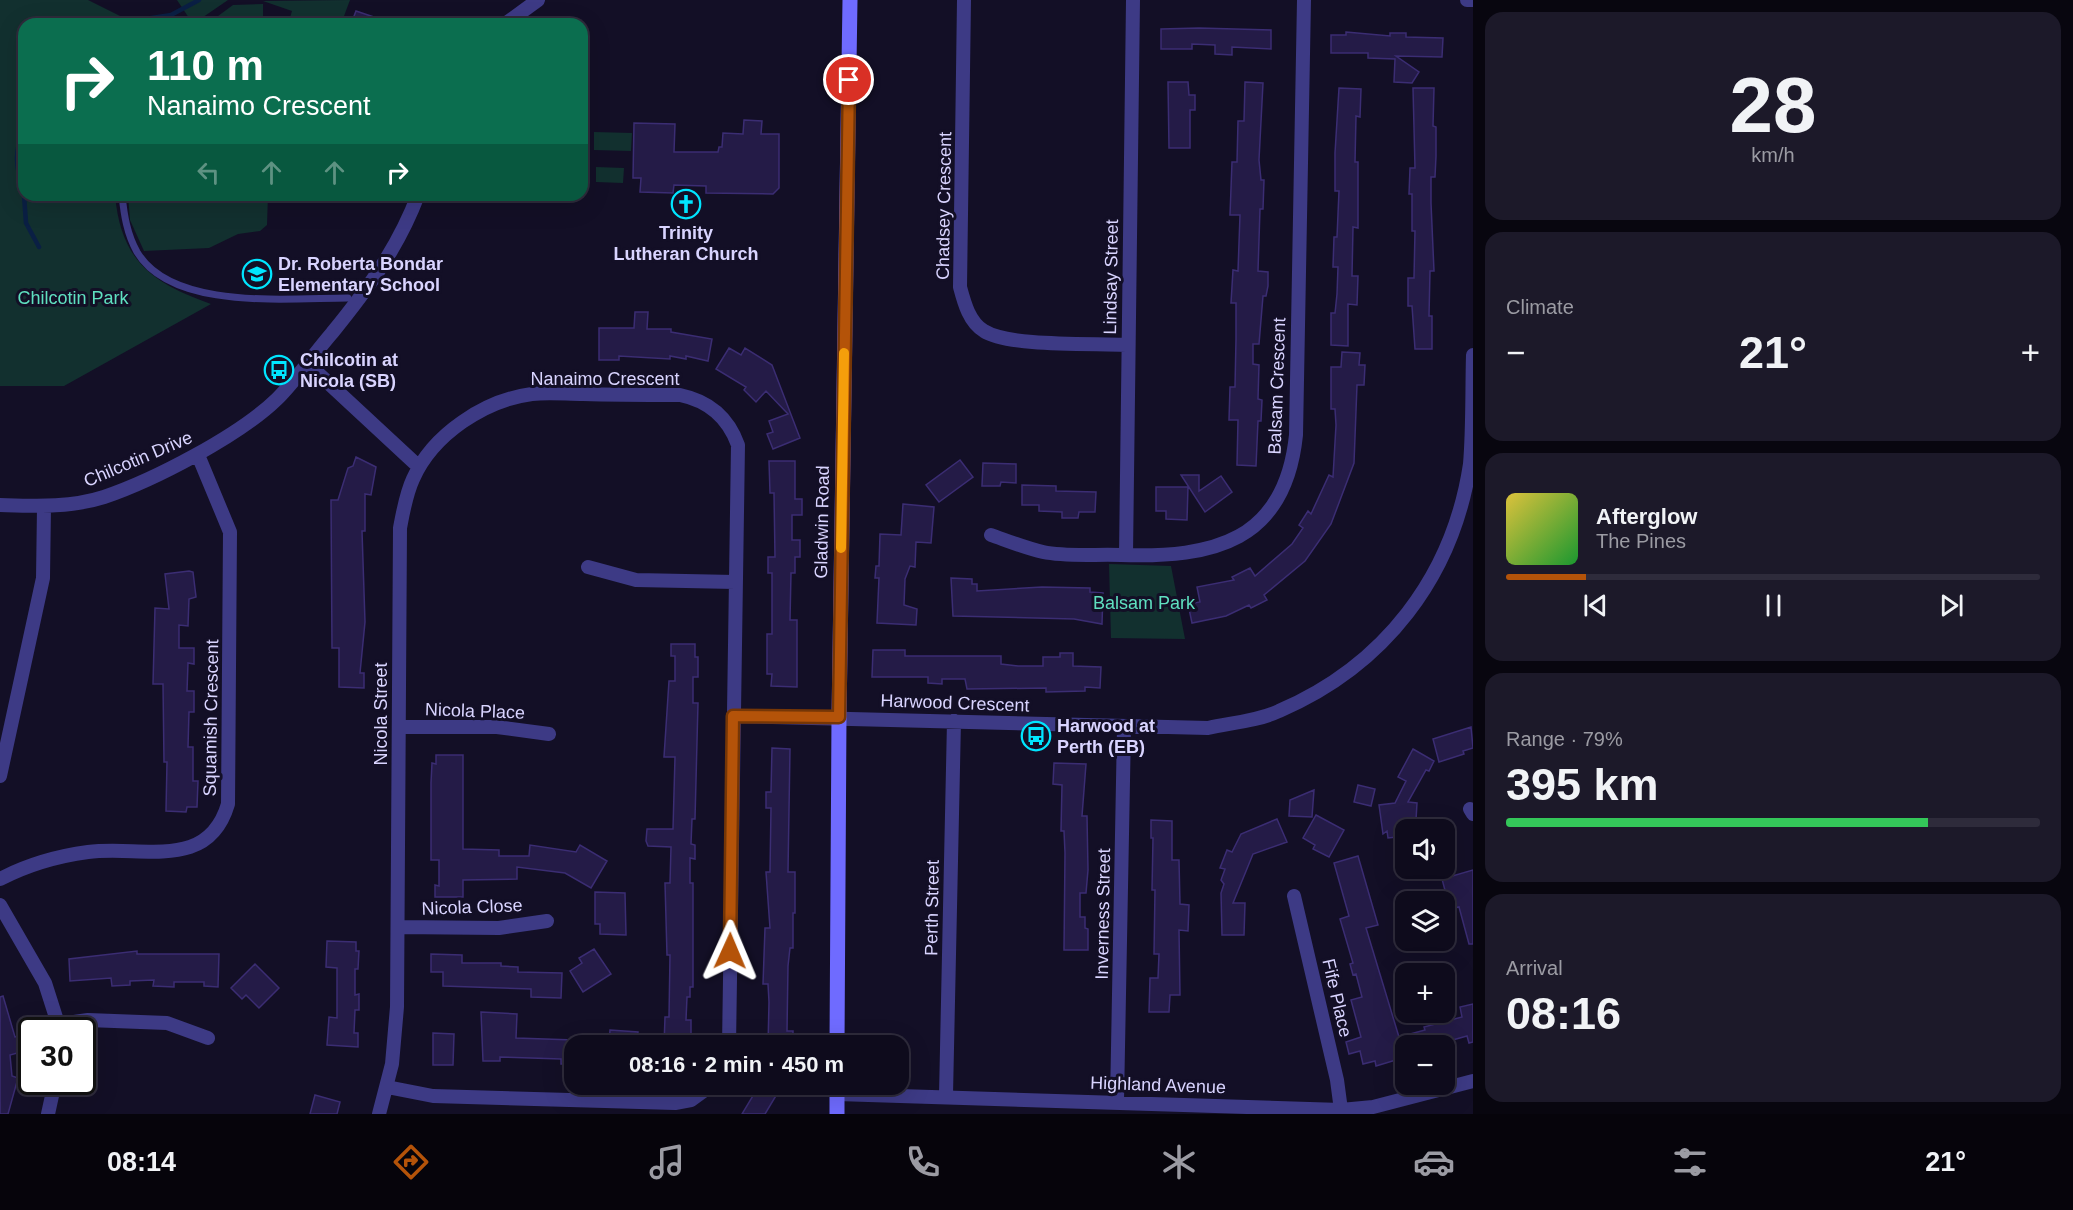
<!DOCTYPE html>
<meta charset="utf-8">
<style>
:root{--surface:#0e0b1c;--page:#1c1929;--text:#f1f3f6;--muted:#9b9ba3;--line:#2e2b3b;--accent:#b45309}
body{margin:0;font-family:Arial,sans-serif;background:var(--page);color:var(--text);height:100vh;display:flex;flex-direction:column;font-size:22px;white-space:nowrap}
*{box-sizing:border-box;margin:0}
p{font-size:20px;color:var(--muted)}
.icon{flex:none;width:33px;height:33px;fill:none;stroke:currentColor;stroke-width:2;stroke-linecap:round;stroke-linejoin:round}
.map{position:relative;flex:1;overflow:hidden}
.details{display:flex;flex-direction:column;gap:12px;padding:12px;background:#08060f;width:600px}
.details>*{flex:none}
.banner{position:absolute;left:18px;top:18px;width:570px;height:183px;border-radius:18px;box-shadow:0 6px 24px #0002,0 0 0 2px var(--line);background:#0b6e4f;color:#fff;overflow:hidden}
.buttons{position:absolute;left:1395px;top:819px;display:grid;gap:12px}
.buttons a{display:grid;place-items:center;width:60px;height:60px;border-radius:12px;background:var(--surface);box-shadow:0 6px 24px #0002,0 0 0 2px var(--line);font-size:30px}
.speed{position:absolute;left:18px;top:1017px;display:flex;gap:12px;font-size:30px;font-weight:700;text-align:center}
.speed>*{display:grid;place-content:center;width:78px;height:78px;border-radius:50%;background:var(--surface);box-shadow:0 6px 24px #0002,0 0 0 2px var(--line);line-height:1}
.speed .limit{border:3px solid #111;border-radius:9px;background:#fff;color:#111}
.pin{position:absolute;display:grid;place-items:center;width:51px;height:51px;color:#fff;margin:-26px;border:3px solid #fff;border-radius:50%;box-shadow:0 2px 6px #0007}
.me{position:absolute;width:66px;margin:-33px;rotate:1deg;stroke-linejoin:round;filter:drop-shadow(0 0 4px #0008)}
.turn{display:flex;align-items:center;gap:21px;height:126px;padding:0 30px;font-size:27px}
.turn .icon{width:78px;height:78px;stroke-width:2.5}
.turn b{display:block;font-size:42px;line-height:51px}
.lanes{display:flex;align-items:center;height:57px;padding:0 30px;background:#0003;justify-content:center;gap:30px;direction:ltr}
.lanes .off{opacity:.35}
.big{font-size:45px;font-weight:800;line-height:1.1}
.details .tile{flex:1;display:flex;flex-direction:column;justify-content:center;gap:9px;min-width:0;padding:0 21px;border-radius:18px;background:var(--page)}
.details .dial{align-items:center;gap:0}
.dial b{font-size:78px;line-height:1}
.song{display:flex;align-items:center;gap:18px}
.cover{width:72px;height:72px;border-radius:9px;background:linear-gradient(135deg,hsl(50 70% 55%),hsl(130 70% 35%))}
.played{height:6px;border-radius:3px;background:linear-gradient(90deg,var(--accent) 15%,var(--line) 15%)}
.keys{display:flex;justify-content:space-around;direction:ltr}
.heat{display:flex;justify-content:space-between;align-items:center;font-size:33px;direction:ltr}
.charge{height:9px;border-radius:4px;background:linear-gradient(90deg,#34c759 79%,var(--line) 0)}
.trip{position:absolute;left:564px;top:1035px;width:345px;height:60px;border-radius:18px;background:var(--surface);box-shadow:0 6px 24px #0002,0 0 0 2px var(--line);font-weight:800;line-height:60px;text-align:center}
.dock{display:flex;height:96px;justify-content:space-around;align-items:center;background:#06040b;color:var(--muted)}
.dock .icon{width:42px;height:42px}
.dock .active{color:var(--accent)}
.dock b{font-size:27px;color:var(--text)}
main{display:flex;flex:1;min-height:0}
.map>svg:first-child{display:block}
.green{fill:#12302f}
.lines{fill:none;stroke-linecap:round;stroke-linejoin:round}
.stream{stroke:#0a1f44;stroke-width:4.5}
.building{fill:#241b47;stroke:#3b2d73;stroke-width:1.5}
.service{stroke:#3d3a85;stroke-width:7}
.minor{stroke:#3d3a85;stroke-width:14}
.secondary{stroke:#6f6bff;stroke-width:15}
.route-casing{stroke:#753606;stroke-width:15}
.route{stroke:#b45309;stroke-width:10}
.slow{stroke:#f59e0b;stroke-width:10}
.labels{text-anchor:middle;stroke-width:6;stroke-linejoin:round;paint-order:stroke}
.street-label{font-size:18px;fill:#d9d4ff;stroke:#130f26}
.poi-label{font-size:18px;font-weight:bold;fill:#d9d4ff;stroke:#130f26;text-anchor:start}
.park-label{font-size:18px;fill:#5fe0c0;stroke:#130f26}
</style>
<main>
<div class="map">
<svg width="1473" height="1114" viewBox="0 0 1473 1114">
<rect width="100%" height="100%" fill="#130f26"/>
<path class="green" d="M0 0H88L134 23 24 24V195H115C121 261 152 283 211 304L64 386H0Z
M177 0H228L193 24Z
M350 0 341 24H296L289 21 292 11 263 1Z
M263 4V18L214 19 233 5Z
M594 132 632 133 631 151 594 150Z
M596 167 624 168 623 183 596 182Z
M128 195H268L267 225 260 231 238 234 209 248 144 251 130 220Z
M1109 564 1171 566 1185 639 1111 638Z"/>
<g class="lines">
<path class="stream" d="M113 24 171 15 199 0
M24 131C13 151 16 171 24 191
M24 195 26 223 39 247"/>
</g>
<path class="building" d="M356 11 389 22V24H351Z
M1199 28 1271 30V49L1232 47V55L1215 54V45L1192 44V49H1161V29Z
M1346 32 1390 36V33H1406V37L1443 38 1442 57 1396 56 1419 72 1412 83 1394 82 1395 59 1368 58V53H1331V35H1346Z
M1168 82H1188L1189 95H1195V110H1190V148H1169Z
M1245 82 1263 83 1259 160 1261 180H1264L1263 209H1260L1258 271 1268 272V286L1266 296H1263L1259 344H1253V364L1259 365 1258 399 1262 400 1261 421H1258L1256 466 1237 465 1238 420H1229L1230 387H1235L1236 339V303H1231L1233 270 1238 271 1240 215H1230L1232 162H1237L1238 121H1244Z
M1339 88 1361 89 1360 117 1356 116 1355 162H1358V228L1353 227 1352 276H1358L1357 305 1348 304V346L1331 345V313H1335L1337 294 1338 267H1333L1334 237H1337L1339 191H1335V153Z
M1413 88H1434L1433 126 1436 127V156L1435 177H1431V203L1434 271H1430L1429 316H1432V349H1415L1412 306H1408V278H1414L1415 231H1412V194H1409L1410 168H1415Z
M744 120 762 121 761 134H779V188L773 194 706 193V186L674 185 673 193 640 192 641 178H633L634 123 675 124 674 152H718L719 147H722L723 133 743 134Z
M635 312H648L647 329H671V332L712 339 708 361 686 356V359L670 356V359L619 356V360H599V328H634Z
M729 348 741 355 745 348 772 365 800 438 773 449 767 434 773 432 769 421 788 414 766 391 756 402 744 390 746 387 716 369Z
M1342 352 1360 353 1359 365H1365L1364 385H1357L1354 463 1331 524 1305 561 1264 595 1267 600 1251 608 1249 605 1226 616 1192 623 1188 604 1200 602 1197 587 1234 580 1232 577 1250 568 1255 576 1292 544 1303 528 1299 525 1308 511 1311 514 1329 475 1333 477 1336 425 1335 409H1331V367H1341Z
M356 457 376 467 371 495 365 494V531H362L365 622 360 673H364V688L339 687V648H332L331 500H338L348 468 353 466Z
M960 460 973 477 939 502 926 485Z
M769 461H795V499H802V515H792V540H800V557H795V573H791L790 620H797V687L771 686 772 674H767V634H772V573H768V557H775L774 493H770Z
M983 463 1016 464V483L1001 482 1000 486H982Z
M1181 475H1199V491L1221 476 1232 492 1205 512Z
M1022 485 1056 486V491L1096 492 1095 512H1079L1078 518H1062V512L1039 511V505H1022Z
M1156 487H1188L1187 520 1166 519V511H1156Z
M903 504 934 507 931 543 916 542 915 567 910 566 905 579 904 605 917 609 916 625 877 623 879 578H875L876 566H879L880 534 901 535Z
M189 571 193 572 196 597 189 599 188 626 179 625V648H194V664L188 663 187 691H194V712H189L188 747H193V781H198L197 807H187L186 812 166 811 167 762H164L163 684H153L155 608 169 609 165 574Z
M951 578 972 579V584H977V591L1042 587 1090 588V592L1103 593 1102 624 1074 619 953 616Z
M671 644H695V657H698V677H693V703H698L695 819H692L691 844 695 845V859L690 858V883H693V987H690V997H687L686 1020H691V1036H687V1046H664L665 1017H669L670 955H667L665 883H670L671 847 648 846 646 841 647 829H673L675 757H664L669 681H675V656H671Z
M873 650H905V656H1001V664L1018 666H1043V657H1060V653H1073V666L1101 667 1100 688 1085 687V691L1046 692V688L967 689 965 679H942V684L928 683V677H872Z
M1471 727 1473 748 1463 751 1464 754 1439 762 1433 739Z
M772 748 790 749 788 872H795V913H793V948H790L788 966 787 1031H793V1046H768L769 1002 768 984H763L765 928H770L766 872H770L771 808H766V792H771Z
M1413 749 1434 761 1429 771 1426 770 1408 802 1417 803 1416 820 1409 819 1410 830H1406V836L1388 838 1387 831 1383 834 1379 805 1395 803 1406 781 1398 777Z
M436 755H463V849L499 850V856H529L530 845 576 852 580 845 607 861 591 888 565 873 517 867V879L463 880V897H435V885L439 886V860H431V783L432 763 436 764Z
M1054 763 1086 764 1082 816H1087L1088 870 1086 893H1080V917H1085V928L1088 929V950H1064L1065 853 1064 831H1061L1062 785 1053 784Z
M1358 785 1375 789 1371 806 1354 802Z
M1314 790 1312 817 1289 816 1290 800Z
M1316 815 1344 830 1329 857 1313 849 1315 845 1303 838Z
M1277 819 1287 842 1253 854 1233 903H1245L1244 935H1222L1221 893 1224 884 1221 880 1225 869 1220 868 1227 850 1232 852 1241 834Z
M1151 820 1172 821V860H1179L1180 904 1189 905 1188 931 1179 930 1180 995H1170L1169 1012H1149L1150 978H1158L1159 954H1154L1155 890H1152L1153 838H1151Z
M1358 856 1378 925 1366 928 1399 1037 1425 1030 1424 1027 1462 1017 1460 1007 1473 1004V1042L1469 1043 1467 1036 1449 1041 1450 1046H1406V1057L1376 1066 1375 1061 1363 1064 1360 1051 1349 1054 1346 1042 1361 1037 1351 1000 1362 997 1356 974 1353 975 1350 964 1353 963 1340 919 1349 916 1334 863Z
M1473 870V944H1469L1459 907 1450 909 1442 879Z
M595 892 625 893 626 935 600 934V924H595Z
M327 941 356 942V951H359L358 969H355V995L359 994V1010H355L354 1033H358V1047L327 1045 329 1017 337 1018V968L326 967Z
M594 949 611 974 583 992 570 971 582 963 579 958Z
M137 951V954H219L218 987 204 986V982H174V987L153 986 154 980 130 981V985L112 986 111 978 70 981 69 959Z
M431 954 462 955V963H501V966L518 967V972L562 973 561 998 531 997V989L443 986V972H431Z
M255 964 279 988 259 1008 246 995 242 999 231 988Z
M3 996 15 1037 20 1036 21 1052 10 1055 12 1076 18 1078 8 1114H0V997Z
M481 1012 517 1014 516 1038 574 1040V1064H561V1059L500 1057V1061H483Z
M610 1030 638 1032 637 1046H609Z
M433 1033 454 1034 453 1065H433Z
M760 1084H783L765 1114H742Z
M315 1095 340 1102 337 1114H310Z"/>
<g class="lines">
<path class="service" d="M122 195C124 215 127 234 137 252 172 311 289 298 348 298"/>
<path class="minor" d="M964 0 960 287C964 302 969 322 984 331 1009 347 1095 343 1128 345
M1467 0H1473
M505 24 538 0
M308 364 419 467
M0 505C34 506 70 508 104 497 154 480 239 436 277 399 297 379 313 355 332 333 367 290 398 248 418 195
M991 535C1008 541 1025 548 1043 552 1067 557 1096 554 1121 555 1213 558 1285 542 1296 435L1304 0
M1126 555 1133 0
M588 567 636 580 735 582
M733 716 1208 728C1230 723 1258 721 1279 711 1384 666 1453 577 1470 464 1473 429 1472 390 1473 355
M399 727H497L549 734
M0 776 43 578 44 507
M1470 809 1473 814
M0 879C27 865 58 856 88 852 142 845 208 872 228 804L230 532 198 455
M1294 896 1337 1080 1341 1110
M0 905 45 983 60 1030
M398 927 499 928 547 921
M60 1024 88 1020 167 1023 208 1038
M387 1087 433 1096 675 1103 691 1100 713 1084
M837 1094 1341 1110 1373 1107 1473 1081
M946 1095 954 721
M1117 1101 1124 728
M48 1114 55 1082
M379 1114 392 1064 397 1007 400 528C403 512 406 494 413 479 433 434 485 400 532 394 549 392 566 394 583 394 615 395 647 395 680 395 709 401 728 417 738 445L729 1046"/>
<path class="secondary" d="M837 1046 839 717 850 0
M837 1114V1084"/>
</g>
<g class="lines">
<g class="route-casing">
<path id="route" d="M730 951 733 716 839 717 849 80"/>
</g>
<use href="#route" class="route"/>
<path class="slow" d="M841 548 844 353"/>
</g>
<defs>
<g id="church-ring" transform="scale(1.5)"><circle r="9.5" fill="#130f26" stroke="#00e5ff" stroke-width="1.5"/><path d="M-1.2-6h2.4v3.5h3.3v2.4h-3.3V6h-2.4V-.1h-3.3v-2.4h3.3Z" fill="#00e5ff"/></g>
<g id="school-ring" transform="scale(1.5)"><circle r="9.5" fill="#130f26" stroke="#00e5ff" stroke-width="1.5"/><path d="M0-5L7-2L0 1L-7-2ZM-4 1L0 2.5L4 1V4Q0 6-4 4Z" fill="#00e5ff"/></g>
<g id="bus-ring" transform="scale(1.5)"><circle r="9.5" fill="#130f26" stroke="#00e5ff" stroke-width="1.5"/><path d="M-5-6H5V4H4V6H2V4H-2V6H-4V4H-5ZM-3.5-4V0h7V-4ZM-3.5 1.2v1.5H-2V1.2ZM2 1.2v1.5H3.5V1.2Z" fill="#00e5ff"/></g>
</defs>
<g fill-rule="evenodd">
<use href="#church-ring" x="686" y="204"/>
<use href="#school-ring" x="257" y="274"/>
<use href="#bus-ring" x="279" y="370"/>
<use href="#bus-ring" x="1036" y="736"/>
</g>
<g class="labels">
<g class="street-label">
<text transform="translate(944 206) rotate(-89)" y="6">Chadsey Crescent</text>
<text transform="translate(1111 277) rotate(-89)" y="6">Lindsay Street</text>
<text x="605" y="385">Nanaimo Crescent</text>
<text transform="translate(1277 386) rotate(-88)" y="6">Balsam Crescent</text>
<text transform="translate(138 459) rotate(-23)" y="6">Chilcotin Drive</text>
<text transform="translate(822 522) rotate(-89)" y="6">Gladwin Road</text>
<text transform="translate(955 703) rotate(2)" y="6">Harwood Crescent</text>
<text transform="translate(475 711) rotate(2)" y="6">Nicola Place</text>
<text transform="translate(381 714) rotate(-90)" y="6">Nicola Street</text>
<text transform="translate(211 718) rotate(-89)" y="6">Squamish Crescent</text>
<text transform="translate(472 907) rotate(-2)" y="6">Nicola Close</text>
<text transform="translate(932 908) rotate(-89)" y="6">Perth Street</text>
<text transform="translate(1103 914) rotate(-89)" y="6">Inverness Street</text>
<text transform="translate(1337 998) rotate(77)" y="6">Fife Place</text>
<text transform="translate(1158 1085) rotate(2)" y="6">Highland Avenue</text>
</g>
<g class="poi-label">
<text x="686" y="239" text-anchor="middle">Trinity<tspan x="686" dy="21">Lutheran Church</tspan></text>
<text x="278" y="270">Dr. Roberta Bondar<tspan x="278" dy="21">Elementary School</tspan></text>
<text x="300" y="366">Chilcotin at<tspan x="300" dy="21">Nicola (SB)</tspan></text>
<text x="1057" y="732">Harwood at<tspan x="1057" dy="21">Perth (EB)</tspan></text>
</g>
<g class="park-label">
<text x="73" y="304">Chilcotin Park</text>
<text x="1144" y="609">Balsam Park</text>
</g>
</g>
</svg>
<div class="buttons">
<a><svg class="icon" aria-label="sound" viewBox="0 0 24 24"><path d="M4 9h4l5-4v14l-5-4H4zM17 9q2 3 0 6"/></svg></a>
<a><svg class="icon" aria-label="layers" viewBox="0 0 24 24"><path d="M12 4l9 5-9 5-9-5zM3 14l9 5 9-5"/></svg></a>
<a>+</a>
<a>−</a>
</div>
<div class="speed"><div class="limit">30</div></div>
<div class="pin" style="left:849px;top:80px;background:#d93025"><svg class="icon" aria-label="arrive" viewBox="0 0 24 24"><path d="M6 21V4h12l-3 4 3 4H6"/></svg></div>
<svg class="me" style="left:730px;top:951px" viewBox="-20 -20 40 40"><path d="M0-17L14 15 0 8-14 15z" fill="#b45309" stroke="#fff" stroke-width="4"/></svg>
<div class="trip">08:16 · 2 min · 450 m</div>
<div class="banner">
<div class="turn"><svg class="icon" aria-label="right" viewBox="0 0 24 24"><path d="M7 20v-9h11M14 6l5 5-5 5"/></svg><div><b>110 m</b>Nanaimo Crescent</div></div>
<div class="lanes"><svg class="icon off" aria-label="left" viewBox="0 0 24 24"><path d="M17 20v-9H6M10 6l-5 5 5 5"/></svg><svg class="icon off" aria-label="ahead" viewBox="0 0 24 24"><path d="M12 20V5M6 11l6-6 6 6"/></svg><svg class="icon off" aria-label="ahead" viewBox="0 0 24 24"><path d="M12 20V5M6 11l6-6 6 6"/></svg><svg class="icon" aria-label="right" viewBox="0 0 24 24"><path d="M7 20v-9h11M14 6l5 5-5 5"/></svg></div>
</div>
</div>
<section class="details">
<div class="tile dial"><b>28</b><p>km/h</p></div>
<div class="tile"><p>Climate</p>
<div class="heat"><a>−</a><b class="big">21°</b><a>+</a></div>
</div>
<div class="tile">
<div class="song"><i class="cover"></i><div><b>Afterglow</b><p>The Pines</p></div></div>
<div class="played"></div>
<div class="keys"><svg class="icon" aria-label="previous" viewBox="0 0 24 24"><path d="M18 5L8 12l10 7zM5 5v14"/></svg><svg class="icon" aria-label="pause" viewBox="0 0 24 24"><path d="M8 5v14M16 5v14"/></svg><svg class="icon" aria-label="next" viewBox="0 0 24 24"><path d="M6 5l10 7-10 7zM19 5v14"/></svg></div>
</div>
<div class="tile"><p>Range · 79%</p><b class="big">395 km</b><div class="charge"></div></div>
<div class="tile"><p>Arrival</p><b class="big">08:16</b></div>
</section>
</main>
<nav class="dock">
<b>08:14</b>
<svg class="icon active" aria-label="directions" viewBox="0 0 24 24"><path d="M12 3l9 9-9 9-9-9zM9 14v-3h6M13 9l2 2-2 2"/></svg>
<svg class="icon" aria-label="music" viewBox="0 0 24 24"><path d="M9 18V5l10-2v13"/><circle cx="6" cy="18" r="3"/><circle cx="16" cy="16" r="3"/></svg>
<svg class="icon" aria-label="phone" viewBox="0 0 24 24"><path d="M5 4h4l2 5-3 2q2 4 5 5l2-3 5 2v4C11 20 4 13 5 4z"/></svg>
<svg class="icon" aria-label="climate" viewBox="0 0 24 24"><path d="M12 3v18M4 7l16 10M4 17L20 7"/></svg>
<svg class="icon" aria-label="car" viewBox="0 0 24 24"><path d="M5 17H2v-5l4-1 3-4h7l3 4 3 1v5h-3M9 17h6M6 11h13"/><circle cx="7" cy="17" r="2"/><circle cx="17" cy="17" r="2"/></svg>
<svg class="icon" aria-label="filters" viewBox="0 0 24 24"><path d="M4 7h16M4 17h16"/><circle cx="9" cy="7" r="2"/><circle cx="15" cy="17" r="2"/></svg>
<b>21°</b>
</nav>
